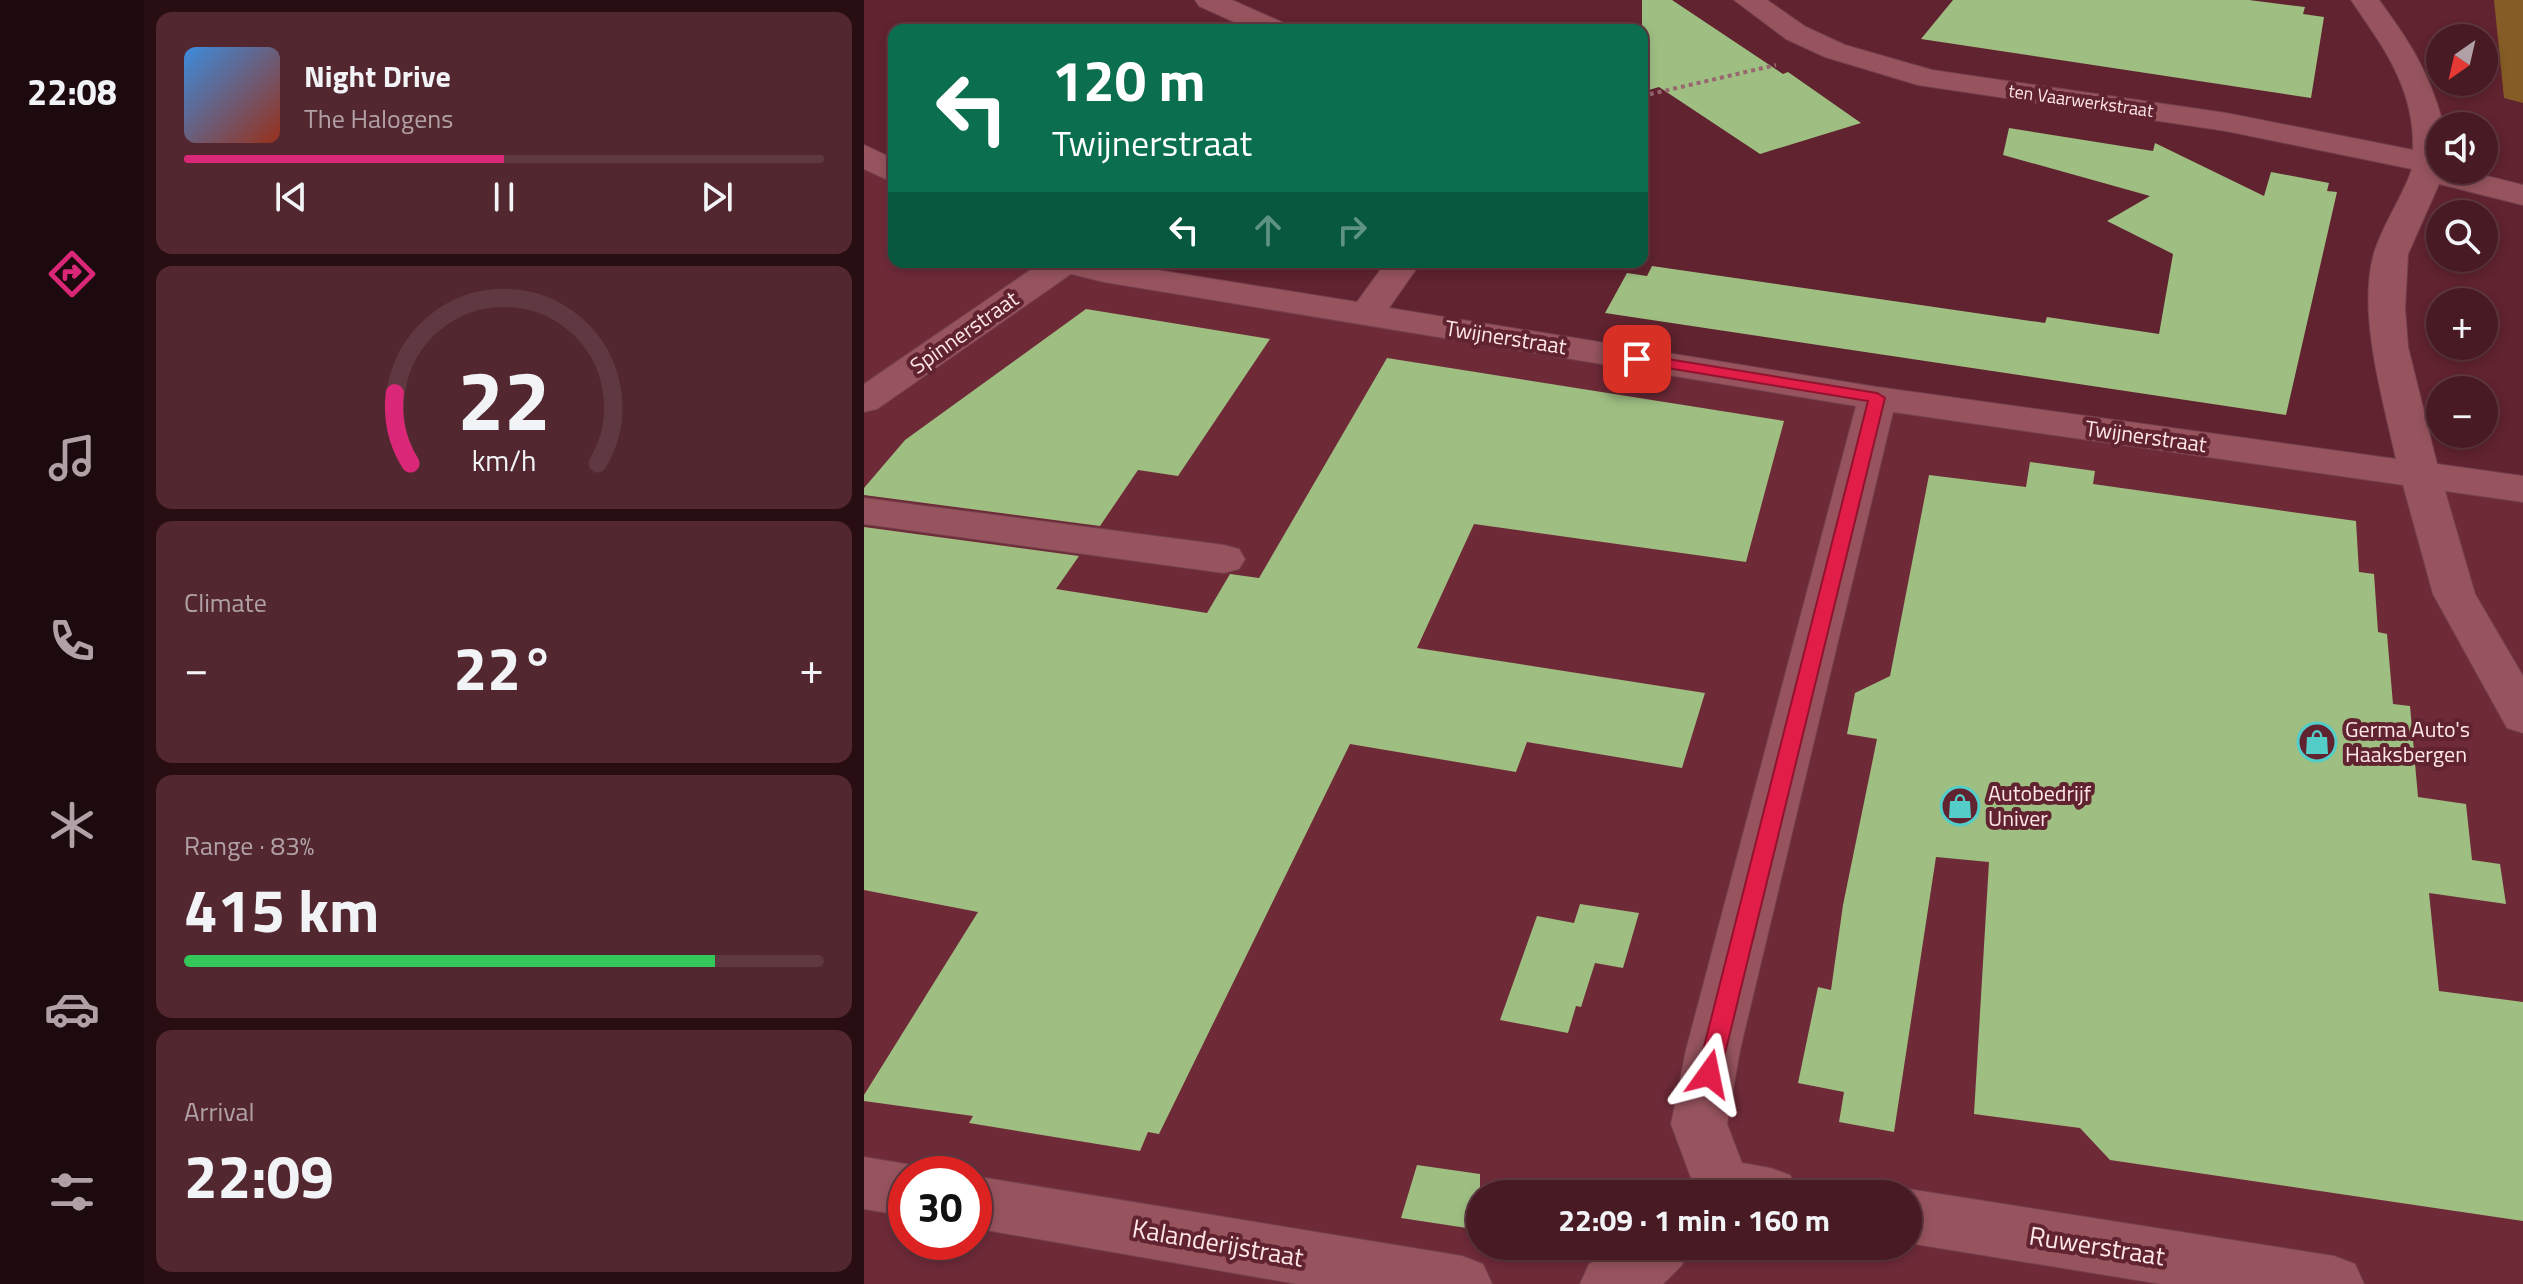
<!DOCTYPE html>
<meta charset="utf-8">
<style>
:root{--surface:#481a23;--page:#522730;--text:#f1f3f6;--muted:#b1a1a6;--line:#603841;--accent:#db2777}
body{margin:0;font-family:"Titillium Web",sans-serif;background:var(--page);color:var(--text);height:100vh;display:flex;flex-direction:column;font-size:30px;white-space:nowrap}
*{box-sizing:border-box;margin:0}
p{font-size:26px;color:var(--muted)}
.icon{flex:none;width:44px;height:44px;fill:none;stroke:currentColor;stroke-width:2;stroke-linecap:round;stroke-linejoin:round}
.map{position:relative;flex:1;overflow:hidden}
.side{display:flex;flex-direction:column;gap:12px;padding:12px;background:#280e13;width:720px}
.side>*{flex:none}
.banner{position:absolute;left:24px;top:24px;width:760px;height:244px;border-radius:16px;box-shadow:0 4px 12px #0003,0 0 0 2px var(--line);background:#0b6e4f;color:#fff;overflow:hidden}
.needle{width:52px;rotate:214deg}
.tools{position:absolute;left:1562px;top:24px;display:grid;gap:16px}
.tools a{display:grid;place-items:center;width:72px;height:72px;border-radius:50%;background:var(--surface);box-shadow:0 4px 12px #0003,0 0 0 2px var(--line);font-size:40px}
.speed{position:absolute;left:24px;top:1156px;display:flex;gap:16px;font-size:40px;font-weight:700;text-align:center}
.speed>*{display:grid;place-content:center;width:104px;height:104px;border-radius:50%;background:var(--surface);box-shadow:0 4px 12px #0003,0 0 0 2px var(--line);line-height:1}
.speed .limit{border:12px solid #d22;background:#fff;color:#111}
.pin{position:absolute;display:grid;place-items:center;width:68px;height:68px;color:#fff;margin:-34px;border-radius:16px;box-shadow:0 4px 12px #0006}
.me{position:absolute;width:88px;margin:-44px;rotate:12deg;stroke-linejoin:round;filter:drop-shadow(0 0 6px #0008)}
.turn{display:flex;align-items:center;gap:28px;height:168px;padding:0 32px;font-size:36px}
.turn .icon{width:104px;height:104px;stroke-width:2.5}
.turn b{display:block;font-size:56px;line-height:68px}
.lanes{display:flex;align-items:center;height:76px;padding:0 32px;background:#0003;justify-content:center;gap:40px;direction:ltr}
.lanes .off{opacity:.35}
.big{font-size:60px;font-weight:700;line-height:1.1}
.side .tile{flex:1;display:flex;flex-direction:column;justify-content:center;gap:12px;min-width:0;padding:0 28px;border-radius:16px;background:var(--page)}
.side .dial{align-items:center;gap:0}
.dial svg{height:208px;overflow:visible;fill:none;stroke:var(--line);stroke-width:7;stroke-linecap:round;text-anchor:middle}
.dial text{fill:var(--text);stroke:none}
.song{display:flex;align-items:center;gap:24px}
.cover{width:96px;height:96px;border-radius:12px;background:linear-gradient(135deg,hsl(210 70% 55%),hsl(10 70% 35%))}
.played{height:8px;border-radius:4px;background:linear-gradient(90deg,var(--accent) 50%,var(--line) 50%)}
.keys{display:flex;justify-content:space-around;direction:ltr}
.heat{display:flex;justify-content:space-between;align-items:center;font-size:44px;direction:ltr}
.charge{height:12px;border-radius:6px;background:linear-gradient(90deg,#34c759 83%,var(--line) 0)}
.trip{position:absolute;left:602px;top:1180px;width:456px;height:80px;border-radius:40px;background:var(--surface);box-shadow:0 4px 12px #0003,0 0 0 2px var(--line);font-weight:700;line-height:80px;text-align:center}
main{display:flex;flex:1;min-height:0}
.tab-bar{display:flex;flex-direction:column;width:144px;justify-content:space-around;align-items:center;background:#1d0a0e;color:var(--muted)}
.tab-bar .icon{width:56px;height:56px}
.tab-bar .selected{color:var(--accent)}
.tab-bar b{font-size:36px;color:var(--text)}
.map>svg:first-child{display:block}
.built{fill:#6f2a38;fill-rule:evenodd}
.green{fill:#855c25}
.building{fill:#9ebe82}
.lines{fill:none;stroke-linecap:round;stroke-linejoin:round}
.minor-casing{stroke:#74404d;stroke-width:2}
.path{stroke:#97666f;stroke-width:4;stroke-dasharray:4 4;stroke-linecap:butt}
.minor{fill:#97545e;fill-rule:evenodd}
.route{fill:#e11d48;stroke:#92132f;stroke-width:2}
.labels{text-anchor:middle;stroke-width:8;stroke-linejoin:round;paint-order:stroke}
.far-street-label{font-size:18px;fill:#fee6e8;stroke:#60232f}
.street-label{font-size:22px;fill:#fee6e8;stroke:#60232f}
.poi-label{font-size:22px;fill:#fee6e8;stroke:#60232f;text-anchor:start}
.near-street-label{font-size:26px;fill:#fee6e8;stroke:#60232f}
</style>
<main>
<nav class="tab-bar">
<b>22:08</b>
<svg class="icon selected" aria-label="directions" viewBox="0 0 24 24"><path d="M12 3l9 9-9 9-9-9zM9 14v-3h6M13 9l2 2-2 2"/></svg>
<svg class="icon" aria-label="music" viewBox="0 0 24 24"><path d="M9 18V5l10-2v13"/><circle cx="6" cy="18" r="3"/><circle cx="16" cy="16" r="3"/></svg>
<svg class="icon" aria-label="phone" viewBox="0 0 24 24"><path d="M5 4h4l2 5-3 2q2 4 5 5l2-3 5 2v4C11 20 4 13 5 4z"/></svg>
<svg class="icon" aria-label="climate" viewBox="0 0 24 24"><path d="M12 3v18M4 7l16 10M4 17L20 7"/></svg>
<svg class="icon" aria-label="car" viewBox="0 0 24 24"><path d="M5 17H2v-5l4-1 3-4h7l3 4 3 1v5h-3M9 17h6M6 11h13"/><circle cx="7" cy="17" r="2"/><circle cx="17" cy="17" r="2"/></svg>
<svg class="icon" aria-label="filters" viewBox="0 0 24 24"><path d="M4 7h16M4 17h16"/><circle cx="9" cy="7" r="2"/><circle cx="15" cy="17" r="2"/></svg>
</nav>
<section class="side">
<div class="tile">
<div class="song"><i class="cover"></i><div><b>Night Drive</b><p>The Halogens</p></div></div>
<div class="played"></div>
<div class="keys"><svg class="icon" aria-label="previous" viewBox="0 0 24 24"><path d="M18 5L8 12l10 7zM5 5v14"/></svg><svg class="icon" aria-label="pause" viewBox="0 0 24 24"><path d="M8 5v14M16 5v14"/></svg><svg class="icon" aria-label="next" viewBox="0 0 24 24"><path d="M6 5l10 7-10 7zM19 5v14"/></svg></div>
</div>
<div class="tile dial"><svg viewBox="0 0 100 80">
<path d="M14 69A42 42 0 1 1 86 69"/>
<path d="M14 69A42 42 0 0 1 8 42" stroke="#db2777"/>
<text x="50" y="56" font-size="32" font-weight="700">22</text>
<text x="50" y="72" font-size="11">km/h</text>
</svg></div>
<div class="tile"><p>Climate</p>
<div class="heat"><a>−</a><b class="big">22°</b><a>+</a></div>
</div>
<div class="tile"><p>Range · 83%</p><b class="big">415 km</b><div class="charge"></div></div>
<div class="tile"><p>Arrival</p><b class="big">22:09</b></div>
</section>
<div class="map">
<svg width="1659" height="1284" viewBox="0 0 1659 1284">
<rect width="100%" height="100%" fill="#60232f"/>
<path class="built" d="M0 165 30 183V262H181L1659 493V1284H0ZM42 1174H110V1242H42ZM616 1194H1044V1246H616Z"/>
<path class="green" d="M1630 0H1659V103L1640 98Z"/>
<path class="building" d="M778 0H808L919 74 924 72 997 123 896 154 795 87 778 92Z
M1089 0H1385L1441 7 1439 14 1460 17 1447 98 1057 39Z
M1145 128 1289 151 1291 143 1400 196 1407 172 1465 183 1463 191 1473 192 1422 415 741 313 763 273 783 276 788 266 1181 323 1183 317 1295 334 1309 254 1243 221 1286 196 1139 155Z
M222 309 406 339 314 476 274 470 236 526 0 495V488L41 440Z
M523 358 920 421 882 562 610 524 553 648 841 693 818 768 663 742 652 772 486 744 295 1134 284 1132 276 1151 105 1123 109 1116 0 1101V1095L114 912 0 890V527L215 556 192 589 343 613 366 574 395 578Z
M1166 462 1231 471 1229 484 1492 521 1495 572 1510 574 1514 632 1523 634 1529 704 1546 706 1554 797 1602 804 1608 860 1636 864 1642 904 1565 893 1575 991 1659 1002V1221L1246 1160 1216 1128 1110 1114 1125 862 1072 857 1030 1132 975 1122 980 1092 934 1083 954 987 967 990 979 905 1013 739 983 734 991 693 1026 676 1065 475 1162 487Z
M716 904 775 913 759 968 731 963 717 1007 712 1006 704 1033 636 1020 673 916 710 923Z
M553 1165 616 1174V1230L537 1218Z"/>
<g class="lines">
<g class="minor-casing">
<path id="minor" d="M331 0H368L422 24 426 30H388L335 6Z
M870 0H903L942 27 981 45 1068 70 1362 113 1549 150C1551 89 1520 48 1487 0H1515C1548 45 1565 72 1580 126H1576V170H1599L1659 185V205L1575 184 1544 254 1541 308 1544 347 1573 464 1659 476V502L1581 491 1611 594 1659 676V733L1643 728 1569 594 1539 485 1029 412 876 1050 863 1124 878 1163 906 1168 926 1175 935 1194H833L807 1124 822 1050 992 406 240 282 207 274 13 409 0 412V384L178 262H243L493 302 522 262H557L525 308 1013 387 1532 459C1519 399 1493 313 1510 253 1519 224 1538 198 1548 169L1362 131 1054 85 961 57 922 39Z
M0 145 30 159V183L0 169Z
M0 498 360 545 375 549 381 559 375 569 360 573 0 524Z
M0 1157 42 1164 62 1172 63 1174H42V1216L0 1209Z
M110 1176 598 1256 619 1264 628 1284H433L110 1228Z
M1044 1189 1470 1256 1491 1264 1500 1284H1297L1044 1243V1194H1032Z
M756 1246H826L818 1265 799 1284H716L725 1264Z"/>
</g>
<path class="path" d="M778 96 912 65"/>
<use href="#minor" class="minor"/>
</g>
<path class="route" d="M773 354 1013 393 1021 398 856 1074 853 1081 845 1084 837 1081 833 1074 1004 401 767 362 765 359Z"/>
<defs>
<g id="shop-ring" transform="scale(2)"><circle r="9.5" fill="#60232f" stroke="#54cdc8" stroke-width="1.5"/><path d="M-5-2.5h2.3a2.7 3.5 0 0 1 5.4 0H5L5.5 6h-11ZM-1.5-2.5h3a1.5 2.3 0 0 0-3 0Z" fill="#54cdc8"/></g>
</defs>
<g fill-rule="evenodd">
<use href="#shop-ring" x="1453" y="742"/>
<use href="#shop-ring" x="1096" y="806"/>
</g>
<g class="labels">
<g class="far-street-label">
<text transform="translate(1217 101) rotate(8)" y="6">ten Vaarwerkstraat</text>
</g>
<g class="street-label">
<text transform="translate(100 332) rotate(-35)" y="8">Spinnerstraat</text>
<text transform="translate(642 337) rotate(9)" y="8">Twijnerstraat</text>
<text transform="translate(1282 436) rotate(8)" y="8">Twijnerstraat</text>
</g>
<g class="poi-label">
<text x="1481" y="737">Germa Auto's<tspan x="1481" dy="25">Haaksbergen</tspan></text>
<text x="1124" y="801">Autobedrijf<tspan x="1124" dy="25">Univer</tspan></text>
</g>
<g class="near-street-label">
<text transform="translate(354 1243) rotate(10)" y="9">Kalanderijstraat</text>
<text transform="translate(1233 1246) rotate(9)" y="9">Ruwerstraat</text>
</g>
</g>
</svg>
<div class="tools">
<a><svg class="needle" viewBox="-14 -14 28 28"><path d="M0-13l5 13h-10z" fill="#e53935"/><path d="M0 13l5-13h-10z" fill="#b1a1a6"/></svg></a>
<a><svg class="icon" aria-label="sound" viewBox="0 0 24 24"><path d="M4 9h4l5-4v14l-5-4H4zM17 9q2 3 0 6"/></svg></a>
<a><svg class="icon" aria-label="search" viewBox="0 0 24 24"><circle cx="10" cy="10" r="6"/><path d="M15 15l6 6"/></svg></a>
<a>+</a>
<a>−</a>
</div>
<div class="speed"><div class="limit">30</div></div>
<div class="pin" style="left:773px;top:359px;background:#d93025"><svg class="icon" aria-label="arrive" viewBox="0 0 24 24"><path d="M6 21V4h12l-3 4 3 4H6"/></svg></div>
<svg class="me" style="left:845px;top:1074px" viewBox="-20 -20 40 40"><path d="M0-17L14 15 0 8-14 15z" fill="#e11d48" stroke="#fff" stroke-width="4"/></svg>
<div class="trip">22:09 · 1 min · 160 m</div>
<div class="banner">
<div class="turn"><svg class="icon" aria-label="left" viewBox="0 0 24 24"><path d="M17 20v-9H6M10 6l-5 5 5 5"/></svg><div><b>120 m</b>Twijnerstraat</div></div>
<div class="lanes"><svg class="icon" aria-label="left" viewBox="0 0 24 24"><path d="M17 20v-9H6M10 6l-5 5 5 5"/></svg><svg class="icon off" aria-label="ahead" viewBox="0 0 24 24"><path d="M12 20V5M6 11l6-6 6 6"/></svg><svg class="icon off" aria-label="right" viewBox="0 0 24 24"><path d="M7 20v-9h11M14 6l5 5-5 5"/></svg></div>
</div>
</div>
</main>
